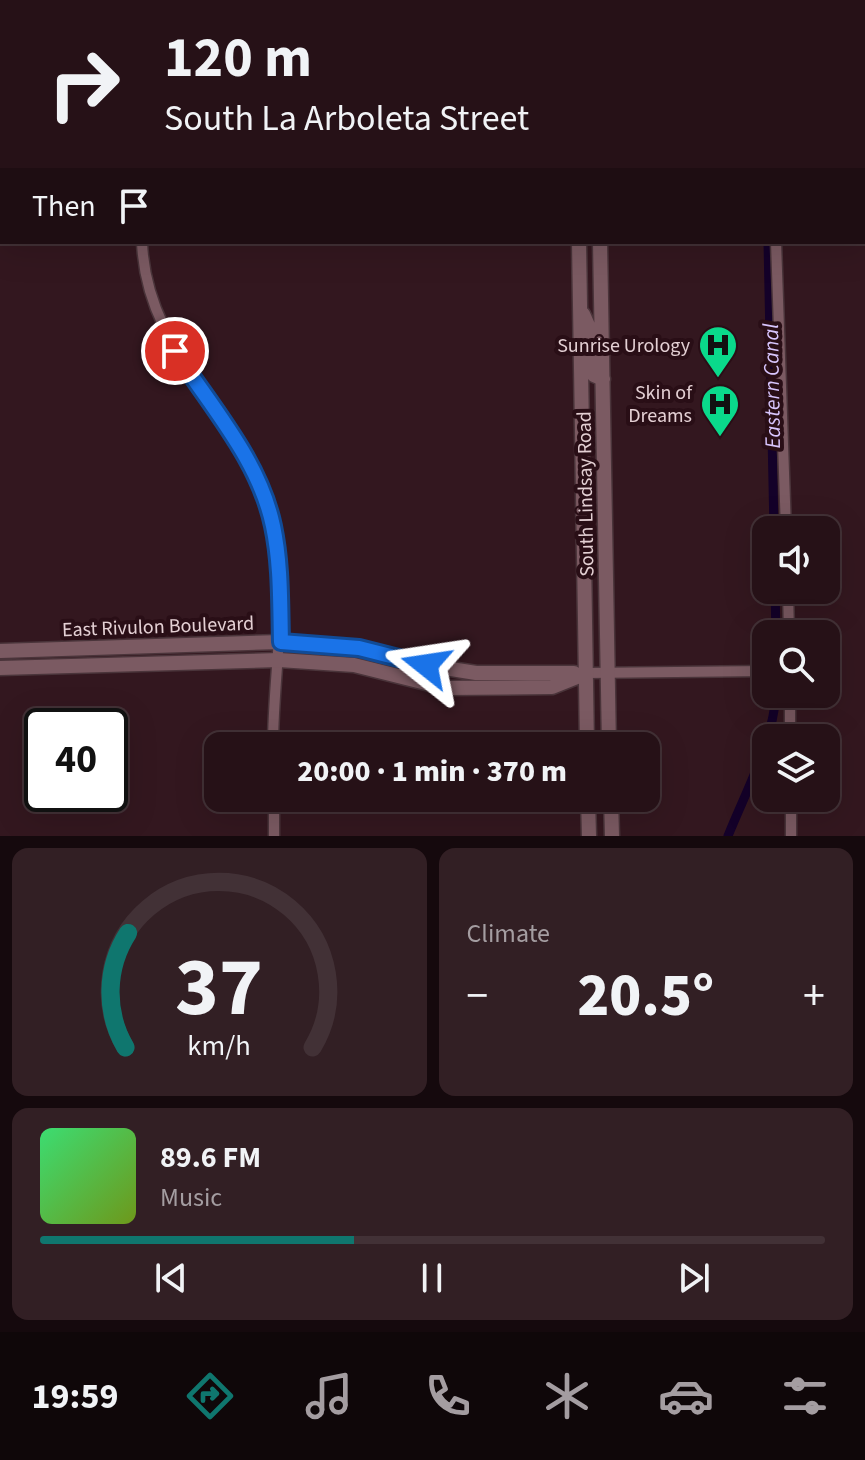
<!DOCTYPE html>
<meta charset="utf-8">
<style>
:root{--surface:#261117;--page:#321f24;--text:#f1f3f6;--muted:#a49da1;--line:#423136;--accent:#0f766e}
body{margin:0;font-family:"Source Sans 3",sans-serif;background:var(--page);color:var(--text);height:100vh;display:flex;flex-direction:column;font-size:30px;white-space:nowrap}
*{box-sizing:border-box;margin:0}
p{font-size:26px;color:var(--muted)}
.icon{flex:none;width:44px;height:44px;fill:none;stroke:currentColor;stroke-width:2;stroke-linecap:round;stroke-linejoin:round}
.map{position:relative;height:836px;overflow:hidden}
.panel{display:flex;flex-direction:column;gap:12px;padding:12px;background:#15090d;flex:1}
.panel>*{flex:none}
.top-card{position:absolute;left:0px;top:0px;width:866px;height:244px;box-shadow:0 8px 32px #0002,0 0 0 2px var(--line);background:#261117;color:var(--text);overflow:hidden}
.controls{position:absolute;left:752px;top:516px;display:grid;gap:16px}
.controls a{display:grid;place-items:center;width:88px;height:88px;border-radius:16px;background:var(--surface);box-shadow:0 8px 32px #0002,0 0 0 2px var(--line);font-size:40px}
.speed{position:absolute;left:24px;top:708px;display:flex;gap:16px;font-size:40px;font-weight:700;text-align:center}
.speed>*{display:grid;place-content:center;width:104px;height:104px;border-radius:50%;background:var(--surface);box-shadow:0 8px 32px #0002,0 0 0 2px var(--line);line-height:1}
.speed .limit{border:4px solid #111;border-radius:12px;background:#fff;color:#111}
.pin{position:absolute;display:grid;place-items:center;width:68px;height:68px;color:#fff;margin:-34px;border:4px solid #fff;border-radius:50%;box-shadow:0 2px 8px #0007}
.me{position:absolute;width:88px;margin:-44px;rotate:285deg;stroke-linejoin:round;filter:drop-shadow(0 0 6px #0008)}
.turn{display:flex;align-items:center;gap:28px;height:168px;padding:0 32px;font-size:36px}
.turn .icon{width:104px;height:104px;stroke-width:2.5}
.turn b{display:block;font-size:56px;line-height:68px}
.then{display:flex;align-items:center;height:76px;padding:0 32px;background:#0003;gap:16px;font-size:30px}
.big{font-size:60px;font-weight:800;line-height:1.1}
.panel .tile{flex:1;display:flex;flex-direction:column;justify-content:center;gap:12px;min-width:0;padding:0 28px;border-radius:16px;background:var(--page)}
.panel .dial{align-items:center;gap:0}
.dial svg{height:208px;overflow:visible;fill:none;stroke:var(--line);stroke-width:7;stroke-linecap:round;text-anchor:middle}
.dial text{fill:var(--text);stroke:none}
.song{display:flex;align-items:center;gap:24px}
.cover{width:96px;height:96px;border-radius:12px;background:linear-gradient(135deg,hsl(140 70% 55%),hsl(80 70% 35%))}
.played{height:8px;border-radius:4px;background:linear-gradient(90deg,var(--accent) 40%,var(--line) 40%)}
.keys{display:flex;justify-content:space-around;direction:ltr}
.heat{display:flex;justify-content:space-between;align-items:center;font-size:44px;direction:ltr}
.panel .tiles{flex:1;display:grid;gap:12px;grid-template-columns:1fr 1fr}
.tile:last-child{grid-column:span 2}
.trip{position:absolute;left:204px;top:732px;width:456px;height:80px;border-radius:16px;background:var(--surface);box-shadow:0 8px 32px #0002,0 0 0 2px var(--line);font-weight:800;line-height:80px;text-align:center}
.dock{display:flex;height:128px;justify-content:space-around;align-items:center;background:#0f0709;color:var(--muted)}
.dock .icon{width:56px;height:56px}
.dock .current{color:var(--accent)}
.dock b{font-size:36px;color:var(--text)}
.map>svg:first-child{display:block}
.green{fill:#4c2a01}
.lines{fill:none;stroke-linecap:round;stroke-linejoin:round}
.stream{stroke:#140129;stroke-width:3}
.canal{stroke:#140129;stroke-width:9}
.street-casing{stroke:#4a343a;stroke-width:13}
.secondary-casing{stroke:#4a343a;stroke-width:17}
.street{stroke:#7b5a62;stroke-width:10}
.secondary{stroke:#7b5a62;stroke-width:14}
.route-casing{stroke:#114b97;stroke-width:20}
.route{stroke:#1a73e8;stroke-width:14}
.labels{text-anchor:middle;stroke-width:8;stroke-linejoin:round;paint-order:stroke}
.poi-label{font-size:20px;fill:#e4d0d4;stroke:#290e16;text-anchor:end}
.street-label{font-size:20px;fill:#e4d0d4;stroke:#290e16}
.water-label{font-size:22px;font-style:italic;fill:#d8c5fd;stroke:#290e16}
</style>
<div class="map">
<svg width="865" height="836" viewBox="0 0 865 836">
<rect width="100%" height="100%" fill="#33171f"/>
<path class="green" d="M796 0H865V107L864 2H796Z"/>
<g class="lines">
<path class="stream" d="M780 0V2"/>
<path class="canal" d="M762 0V2
M768 242 774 530
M775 590 776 634
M728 836C746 791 773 742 776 694"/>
<g class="street-casing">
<path id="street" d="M140 0 142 2
M164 0 169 2
M64 2V0
M532 2V0
M142 242C146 348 228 401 262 492 295 578 273 659 273 746
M776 242 786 530
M788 590 789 634
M587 673 766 671
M790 694V738
M274 798V836
M791 798V836"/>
</g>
<g class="secondary-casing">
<path id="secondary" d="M576 2 577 0
M595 2V0
M864 140H865
M0 162H2
M579 242 587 746
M600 242 609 746
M583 314 591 332 594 375 603 379
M0 651 281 642 359 648 426 665 476 673H574
M0 668 279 660 354 665 446 688 552 687 587 673
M588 798 589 836
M611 798 612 836"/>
</g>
<use href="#street" class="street"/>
<use href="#secondary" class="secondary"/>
</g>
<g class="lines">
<g class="route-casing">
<path id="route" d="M175 351C210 406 259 459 273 526 281 564 280 603 281 642L359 648 426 665"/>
</g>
<use href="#route" class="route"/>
</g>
<defs>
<g id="hospital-pin" transform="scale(2)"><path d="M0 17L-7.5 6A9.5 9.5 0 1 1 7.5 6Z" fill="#0ad98b" stroke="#290e16"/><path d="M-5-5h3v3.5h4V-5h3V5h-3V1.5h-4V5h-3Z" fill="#111"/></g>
</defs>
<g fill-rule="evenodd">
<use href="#hospital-pin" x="718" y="345"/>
<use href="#hospital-pin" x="720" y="404"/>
</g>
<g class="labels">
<g class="poi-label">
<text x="690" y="352">Sunrise Urology</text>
<text x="692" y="399">Skin of<tspan x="692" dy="23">Dreams</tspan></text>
</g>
<g class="street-label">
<text transform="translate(585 494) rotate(-91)" y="7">South Lindsay Road</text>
<text transform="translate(158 626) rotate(-2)" y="7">East Rivulon Boulevard</text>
</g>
<g class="water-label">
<text transform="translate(771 386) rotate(-91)" y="8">Eastern Canal</text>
</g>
</g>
</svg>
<div class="controls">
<a><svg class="icon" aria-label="sound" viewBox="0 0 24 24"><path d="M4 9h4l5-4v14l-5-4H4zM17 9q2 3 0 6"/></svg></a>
<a><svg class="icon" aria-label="search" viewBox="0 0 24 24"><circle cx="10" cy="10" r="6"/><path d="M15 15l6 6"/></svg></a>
<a><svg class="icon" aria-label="layers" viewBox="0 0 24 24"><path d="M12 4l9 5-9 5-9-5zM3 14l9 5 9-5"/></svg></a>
</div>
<div class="speed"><div class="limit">40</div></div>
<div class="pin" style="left:175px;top:351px;background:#d93025"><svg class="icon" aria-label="arrive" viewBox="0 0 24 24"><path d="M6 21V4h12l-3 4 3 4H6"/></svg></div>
<svg class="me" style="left:426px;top:665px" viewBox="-20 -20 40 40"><path d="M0-17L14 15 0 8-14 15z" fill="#1a73e8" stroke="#fff" stroke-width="4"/></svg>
<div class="trip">20:00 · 1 min · 370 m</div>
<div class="top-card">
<div class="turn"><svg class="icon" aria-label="right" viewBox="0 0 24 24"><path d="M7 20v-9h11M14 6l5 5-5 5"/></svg><div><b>120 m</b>South La Arboleta Street</div></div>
<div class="then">Then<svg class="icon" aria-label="arrive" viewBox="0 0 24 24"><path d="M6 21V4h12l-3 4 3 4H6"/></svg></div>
</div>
</div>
<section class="panel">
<div class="tiles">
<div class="tile dial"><svg viewBox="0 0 100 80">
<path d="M14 69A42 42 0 1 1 86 69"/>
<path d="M14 69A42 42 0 0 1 15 25" stroke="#0f766e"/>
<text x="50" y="56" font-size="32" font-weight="700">37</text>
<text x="50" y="72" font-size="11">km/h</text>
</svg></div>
<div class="tile"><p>Climate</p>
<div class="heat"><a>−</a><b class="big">20.5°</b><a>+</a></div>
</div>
<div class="tile">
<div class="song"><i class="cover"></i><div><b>89.6 FM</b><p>Music</p></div></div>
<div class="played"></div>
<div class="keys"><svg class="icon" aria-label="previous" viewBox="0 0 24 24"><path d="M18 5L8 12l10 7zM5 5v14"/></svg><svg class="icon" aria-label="pause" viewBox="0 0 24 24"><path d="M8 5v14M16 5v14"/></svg><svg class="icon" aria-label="next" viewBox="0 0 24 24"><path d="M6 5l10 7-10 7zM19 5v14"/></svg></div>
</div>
</div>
</section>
<nav class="dock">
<b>19:59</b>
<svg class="icon current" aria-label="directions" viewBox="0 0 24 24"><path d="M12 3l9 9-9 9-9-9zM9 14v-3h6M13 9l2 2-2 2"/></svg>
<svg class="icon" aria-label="music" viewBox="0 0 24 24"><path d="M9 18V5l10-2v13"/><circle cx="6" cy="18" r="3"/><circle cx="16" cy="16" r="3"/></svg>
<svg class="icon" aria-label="phone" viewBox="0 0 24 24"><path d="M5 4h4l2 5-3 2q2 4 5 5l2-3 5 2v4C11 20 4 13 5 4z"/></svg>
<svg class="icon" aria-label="climate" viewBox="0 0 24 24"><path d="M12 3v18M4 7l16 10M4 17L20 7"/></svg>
<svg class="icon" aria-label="car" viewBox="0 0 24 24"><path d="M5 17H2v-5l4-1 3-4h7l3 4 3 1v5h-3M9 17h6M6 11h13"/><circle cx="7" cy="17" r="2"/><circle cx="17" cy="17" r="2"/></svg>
<svg class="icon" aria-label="filters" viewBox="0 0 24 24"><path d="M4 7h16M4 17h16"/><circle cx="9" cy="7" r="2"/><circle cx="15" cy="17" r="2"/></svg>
</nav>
